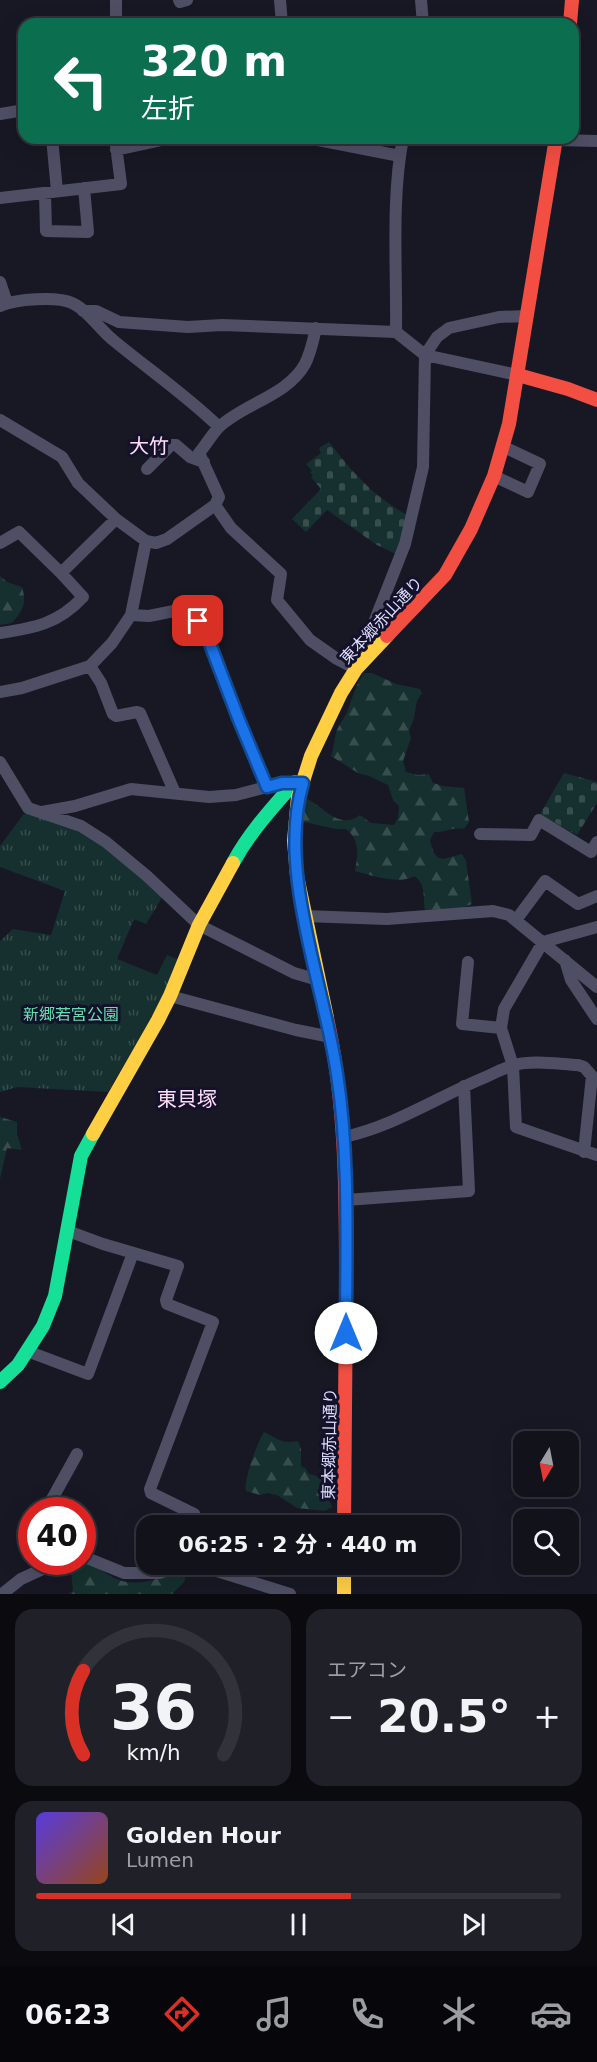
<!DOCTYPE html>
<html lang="ja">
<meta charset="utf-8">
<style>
:root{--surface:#12121b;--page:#1f2028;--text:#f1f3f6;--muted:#9c9ea3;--line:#31323a;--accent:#d93025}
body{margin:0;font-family:"DejaVu Sans","Noto Sans JP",sans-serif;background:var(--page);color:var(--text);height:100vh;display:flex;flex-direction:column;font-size:22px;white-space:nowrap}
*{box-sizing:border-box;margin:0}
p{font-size:20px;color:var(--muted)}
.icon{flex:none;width:33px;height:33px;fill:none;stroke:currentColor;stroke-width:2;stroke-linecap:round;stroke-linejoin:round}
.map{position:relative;height:1594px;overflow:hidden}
.panel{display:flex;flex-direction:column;gap:15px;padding:15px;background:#0a0a0f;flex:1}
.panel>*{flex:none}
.banner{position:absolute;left:18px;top:18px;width:561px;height:126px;border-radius:18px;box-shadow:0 6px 24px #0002,0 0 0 2px var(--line);background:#0b6e4f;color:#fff;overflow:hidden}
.needle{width:39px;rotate:190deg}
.controls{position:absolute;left:513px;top:1431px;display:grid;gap:12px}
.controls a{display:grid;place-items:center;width:66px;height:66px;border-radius:12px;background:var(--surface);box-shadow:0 6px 24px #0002,0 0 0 2px var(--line);font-size:30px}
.speed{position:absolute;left:18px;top:1497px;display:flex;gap:12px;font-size:30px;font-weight:700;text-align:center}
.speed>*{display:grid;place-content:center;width:78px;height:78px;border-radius:50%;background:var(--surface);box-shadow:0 6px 24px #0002,0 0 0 2px var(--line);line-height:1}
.speed .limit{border:9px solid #d22;background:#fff;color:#111}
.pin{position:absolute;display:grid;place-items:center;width:51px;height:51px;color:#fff;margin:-26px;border-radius:12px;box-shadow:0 3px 9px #0006}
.me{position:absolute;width:66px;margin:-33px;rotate:0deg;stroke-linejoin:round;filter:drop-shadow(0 0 4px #0008)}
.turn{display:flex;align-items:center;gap:21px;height:126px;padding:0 24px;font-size:27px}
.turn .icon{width:78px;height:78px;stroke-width:2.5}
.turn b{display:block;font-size:42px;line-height:51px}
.big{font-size:45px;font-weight:700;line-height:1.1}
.panel .tile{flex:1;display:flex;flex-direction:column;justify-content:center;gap:9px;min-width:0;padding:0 21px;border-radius:18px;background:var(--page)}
.panel .dial{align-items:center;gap:0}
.dial svg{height:156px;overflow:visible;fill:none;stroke:var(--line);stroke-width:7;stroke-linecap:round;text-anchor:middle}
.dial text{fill:var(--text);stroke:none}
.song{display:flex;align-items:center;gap:18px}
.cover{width:72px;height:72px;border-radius:9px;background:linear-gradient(135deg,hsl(250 70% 55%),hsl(20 70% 35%))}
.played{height:6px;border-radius:3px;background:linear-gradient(90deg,var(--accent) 60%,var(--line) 60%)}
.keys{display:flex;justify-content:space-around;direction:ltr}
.heat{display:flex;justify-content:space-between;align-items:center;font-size:33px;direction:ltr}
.panel .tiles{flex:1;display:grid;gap:15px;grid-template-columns:1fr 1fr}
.tile:last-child{grid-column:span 2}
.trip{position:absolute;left:136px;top:1515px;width:324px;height:60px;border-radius:18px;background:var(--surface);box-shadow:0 6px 24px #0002,0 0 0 2px var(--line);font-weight:700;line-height:60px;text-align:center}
.dock{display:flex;height:96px;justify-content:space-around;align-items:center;background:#07070b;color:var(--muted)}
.dock .icon{width:42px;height:42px}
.dock .on{color:var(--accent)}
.dock b{font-size:27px;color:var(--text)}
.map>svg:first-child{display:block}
.forest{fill:url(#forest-firs)}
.cemetery{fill:url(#cemetery-stones)}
.park{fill:url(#park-tufts)}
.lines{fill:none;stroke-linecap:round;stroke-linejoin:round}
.street{stroke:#4e4f65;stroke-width:12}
.fast{stroke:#16e098;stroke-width:14}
.slow{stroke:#ffcf43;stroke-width:14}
.jam{stroke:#f24e42;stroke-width:14}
.route-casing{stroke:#114b97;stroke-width:15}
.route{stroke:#1a73e8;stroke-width:10}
.labels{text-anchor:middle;stroke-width:6;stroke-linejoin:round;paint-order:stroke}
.street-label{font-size:16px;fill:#ddddfe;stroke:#13122a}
.park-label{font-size:16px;fill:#69ddb2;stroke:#13122a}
.quarter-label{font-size:20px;fill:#fedef6;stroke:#13122a}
</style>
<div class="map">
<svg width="597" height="1594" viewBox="0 0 597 1594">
<defs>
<pattern id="forest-firs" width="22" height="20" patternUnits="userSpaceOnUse" patternTransform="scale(1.5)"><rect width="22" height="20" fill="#15302e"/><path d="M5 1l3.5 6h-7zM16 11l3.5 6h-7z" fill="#374e4d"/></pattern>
<pattern id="cemetery-stones" width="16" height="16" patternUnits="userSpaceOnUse" patternTransform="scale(1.5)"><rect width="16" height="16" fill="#15302e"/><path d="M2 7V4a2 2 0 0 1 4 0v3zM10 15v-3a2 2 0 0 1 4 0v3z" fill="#374e4d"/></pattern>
<pattern id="park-tufts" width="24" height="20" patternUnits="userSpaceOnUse" patternTransform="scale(1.5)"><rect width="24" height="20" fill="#15302e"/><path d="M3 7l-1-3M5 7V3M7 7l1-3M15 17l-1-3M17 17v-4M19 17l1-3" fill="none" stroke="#374e4d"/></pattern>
</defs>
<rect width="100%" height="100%" fill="#181824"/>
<path class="forest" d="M0 576 7 582 22 587C27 604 23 610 12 623L0 625Z
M364 673H372L396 684 420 689 422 693 417 701 414 718 409 731 411 738 403 761 406 772 418 775 429 774 433 783 443 786 464 788 469 822 464 829C451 827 445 833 434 832L430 840 433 851 437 857 443 859 462 854 466 861 472 904 462 908 425 910C423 898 426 883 414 876 402 885 369 875 355 871 358 854 360 840 346 829H336L304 822V806L307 799C323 806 339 831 360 815L371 823 394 825 398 818 399 806 393 800 388 785 369 776 358 773 331 756C334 748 334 741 336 733 338 725 344 720 347 712 352 699 355 686 364 673Z
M0 1117 17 1122V1134L22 1150 7 1148 0 1179Z
M264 1432C279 1439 280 1444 298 1441L301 1449V1466L306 1469 309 1474 331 1480 329 1500 332 1507 325 1511 297 1508 277 1495 267 1493 260 1495 246 1491C243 1481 258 1441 264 1432Z
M78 1562C95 1563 106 1576 122 1581 144 1587 165 1574 187 1573L184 1582 172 1594H68L73 1591 71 1571 74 1563Z"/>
<path class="cemetery" d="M329 442C351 471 374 497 407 515L398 555 377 545 327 510 306 532 292 519 321 489 311 477 313 476 310 472 312 471 306 464 321 453 319 448Z
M564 773 597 782V803L577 835 540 814Z"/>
<path class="park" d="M29 811 99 839 163 896 146 924 134 919 117 959 157 975 167 955 180 960 165 994 108 1092 17 1087 0 1092V941L13 929 51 935 65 891 0 867V846L23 815Z"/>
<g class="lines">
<path class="street" d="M116 0V24
M179 0 180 2 187 0
M280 0 282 24
M421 0 423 24
M0 114 24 110
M52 138 57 191
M308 138 400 156
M556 140 597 141
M116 150 171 138
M45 194 46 231 88 232 84 188
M0 198 121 184 115 138
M0 282 7 303
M0 306C15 299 57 296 72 303 88 310 99 329 113 340 148 369 186 395 219 427
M83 311H96L119 322 188 327 222 325 396 332 425 355 518 375
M396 332C397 269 391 199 403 138
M0 420 62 457 78 483 116 519 146 541 156 543 167 539 215 505 219 497 199 453C206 445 212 434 219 427 245 403 287 396 305 364 311 352 313 341 316 328
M147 469 171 445H176L190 457 204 462
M494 476 528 492 540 464 504 447
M215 505 231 528 281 574 277 600 310 640 337 659 356 669
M146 541 131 615 112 643 90 666 101 683 113 714 116 716 137 712 140 713 175 793
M0 543 19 532 61 573 116 519
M131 615 149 616 184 609 199 621 207 636 239 720 267 787
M0 633C34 628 58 624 83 597L61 573
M365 659V651L375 620 405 544 423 467 425 355 437 337 449 328 499 317 527 316
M0 692 22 688 90 666
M0 762 28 808 81 826 106 842 147 876 199 925 294 973 318 980
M42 812 75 806 131 789 209 797 236 795 282 783 298 782
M480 834 531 835 539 820 591 852 597 842
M304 916 387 919 493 911 509 915 597 987
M516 920 545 881 578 904 597 896
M597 927 543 942 504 1009 501 1028 513 1066 516 1127 597 1155
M565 960 571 980 597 1019
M468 962 462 1024 501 1028
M170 996 296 1030 331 1037
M344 1137C395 1126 439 1096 488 1076 496 1072 505 1068 514 1065 533 1060 558 1064 578 1065L584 1067 592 1076 584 1152
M346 1200 469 1191 464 1086
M68 1231 103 1244 178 1266 166 1300 167 1304 213 1322 150 1489 151 1493 194 1514 191 1526
M27 1351 88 1374 133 1253
M46 1510 77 1454
M82 1556 124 1573H160L181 1565 204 1567 290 1594
M2 1594 21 1579 58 1562"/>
<path class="fast" d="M233 863C249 833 272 808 295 782
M0 1382 18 1365 43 1326 55 1296 81 1156 93 1134"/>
<path class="slow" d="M327 1018 297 876 294 841 298 797 311 756 341 693 356 669 387 636
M93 1134 158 1020 170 996 199 925 233 863
M344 1564V1594"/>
<path class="jam" d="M570 24 572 0
M518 375 568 389 597 400
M387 636 445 575 471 529 494 476 509 424 556 138
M327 1018C347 1109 346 1202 346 1294 345 1371 345 1449 344 1526"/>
</g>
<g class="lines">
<g class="route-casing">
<path id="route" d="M198 621 207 636 239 720 267 787 282 783H303C277 871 324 984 337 1074 350 1159 346 1247 346 1333"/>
</g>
<use href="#route" class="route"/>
</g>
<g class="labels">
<g class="street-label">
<text transform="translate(381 620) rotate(-47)" y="6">東本郷赤山通り</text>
<text transform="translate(329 1444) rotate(-89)" y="6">東本郷赤山通り</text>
</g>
<g class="park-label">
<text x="71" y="1020">新郷若宮公園</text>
</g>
<g class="quarter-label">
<text x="149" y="453">大竹</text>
<text x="187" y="1106">東貝塚</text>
</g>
</g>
</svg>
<div class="controls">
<a><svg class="needle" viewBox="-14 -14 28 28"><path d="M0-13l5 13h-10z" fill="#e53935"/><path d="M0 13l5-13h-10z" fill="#9c9ea3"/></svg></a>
<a><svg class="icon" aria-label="search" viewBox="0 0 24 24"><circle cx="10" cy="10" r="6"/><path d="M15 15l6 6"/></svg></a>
</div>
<div class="speed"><div class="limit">40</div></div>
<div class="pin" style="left:198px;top:621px;background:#d93025"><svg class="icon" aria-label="arrive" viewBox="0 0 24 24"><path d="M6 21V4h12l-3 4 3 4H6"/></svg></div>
<svg class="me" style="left:346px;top:1333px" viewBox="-20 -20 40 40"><circle r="19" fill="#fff"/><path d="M0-13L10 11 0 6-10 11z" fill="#1a73e8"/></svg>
<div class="trip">06:25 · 2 分 · 440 m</div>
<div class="banner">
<div class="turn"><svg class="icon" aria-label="left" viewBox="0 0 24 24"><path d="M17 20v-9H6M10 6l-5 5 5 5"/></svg><div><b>320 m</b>左折</div></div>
</div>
</div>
<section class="panel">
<div class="tiles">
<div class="tile dial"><svg viewBox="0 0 100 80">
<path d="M14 69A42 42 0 1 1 86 69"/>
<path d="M14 69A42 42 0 0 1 14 26" stroke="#d93025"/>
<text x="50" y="56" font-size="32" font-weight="700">36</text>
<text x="50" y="72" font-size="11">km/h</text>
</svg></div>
<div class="tile"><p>エアコン</p>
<div class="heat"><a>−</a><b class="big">20.5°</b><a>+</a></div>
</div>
<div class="tile">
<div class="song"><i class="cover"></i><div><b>Golden Hour</b><p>Lumen</p></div></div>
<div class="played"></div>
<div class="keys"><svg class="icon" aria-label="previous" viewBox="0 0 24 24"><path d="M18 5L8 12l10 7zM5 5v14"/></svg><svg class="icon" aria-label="pause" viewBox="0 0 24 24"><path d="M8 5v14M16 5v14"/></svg><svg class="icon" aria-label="next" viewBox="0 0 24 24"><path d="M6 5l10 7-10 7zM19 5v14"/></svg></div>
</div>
</div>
</section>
<nav class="dock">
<b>06:23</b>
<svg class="icon on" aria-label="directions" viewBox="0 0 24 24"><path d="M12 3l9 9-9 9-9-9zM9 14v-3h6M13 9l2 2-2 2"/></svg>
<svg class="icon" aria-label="music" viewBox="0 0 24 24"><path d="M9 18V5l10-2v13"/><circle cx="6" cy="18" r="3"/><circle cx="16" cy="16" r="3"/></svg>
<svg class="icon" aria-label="phone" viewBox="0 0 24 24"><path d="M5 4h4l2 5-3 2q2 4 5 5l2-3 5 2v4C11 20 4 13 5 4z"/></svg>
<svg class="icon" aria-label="climate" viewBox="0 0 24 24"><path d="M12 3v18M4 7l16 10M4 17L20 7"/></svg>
<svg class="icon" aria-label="car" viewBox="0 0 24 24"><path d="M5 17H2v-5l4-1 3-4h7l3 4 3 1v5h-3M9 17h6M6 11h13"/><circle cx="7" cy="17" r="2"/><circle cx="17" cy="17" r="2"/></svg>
</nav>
